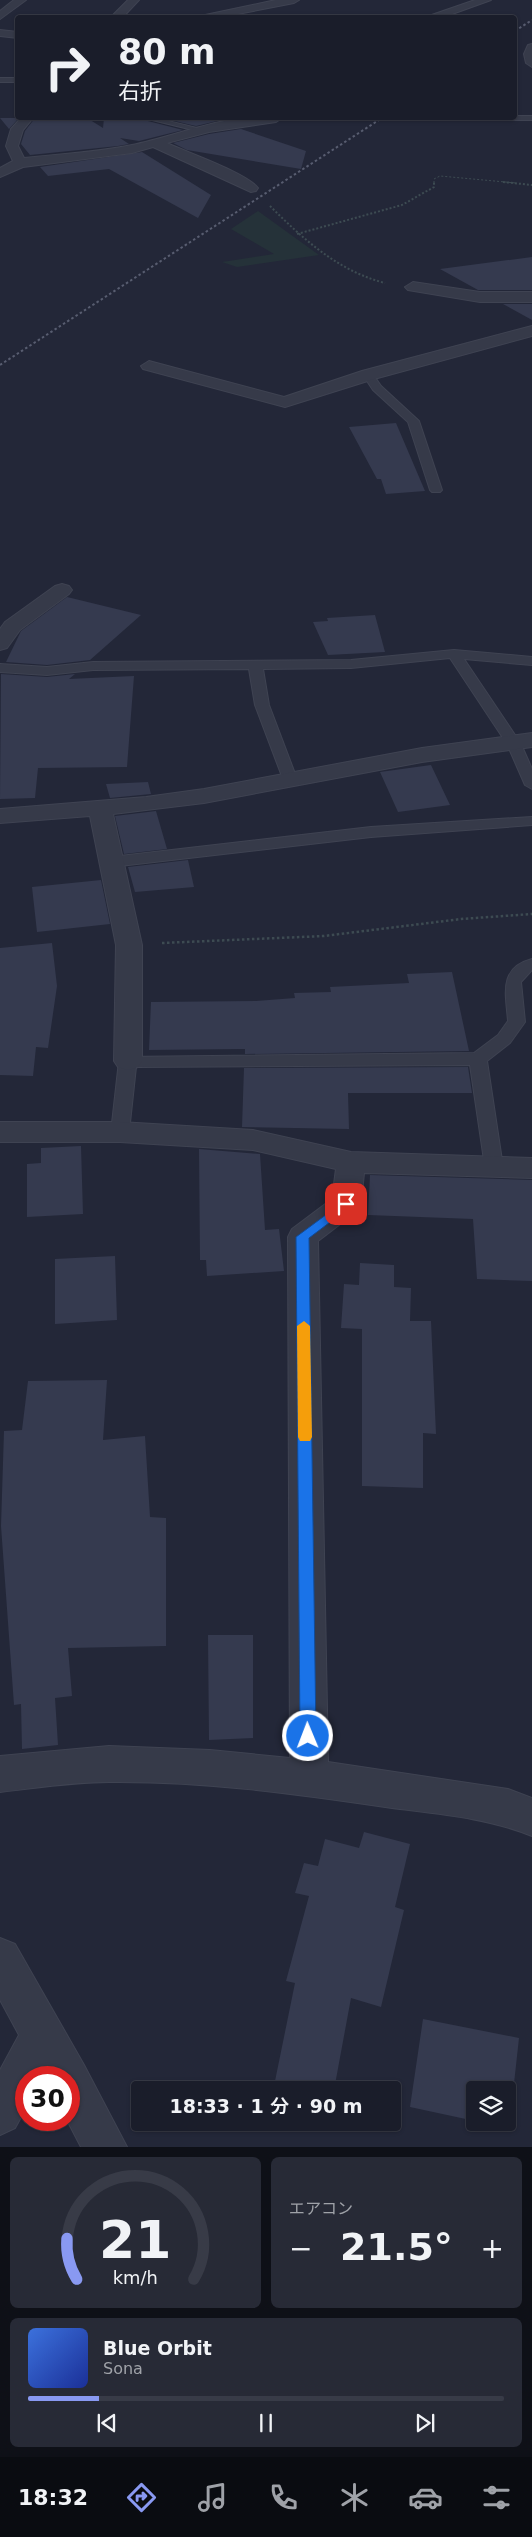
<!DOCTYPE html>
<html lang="ja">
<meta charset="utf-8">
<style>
:root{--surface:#1a1d2a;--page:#272a36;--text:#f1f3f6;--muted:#9fa2a8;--line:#383b47;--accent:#8999f2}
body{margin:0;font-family:"DejaVu Sans","Noto Sans JP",sans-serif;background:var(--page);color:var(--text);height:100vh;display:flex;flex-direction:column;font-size:19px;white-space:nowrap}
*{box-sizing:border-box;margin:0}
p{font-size:16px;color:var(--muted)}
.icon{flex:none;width:28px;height:28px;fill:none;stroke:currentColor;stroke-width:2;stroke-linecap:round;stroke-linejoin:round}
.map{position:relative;height:2147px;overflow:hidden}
.side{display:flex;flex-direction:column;gap:10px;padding:10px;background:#0e1017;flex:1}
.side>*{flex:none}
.banner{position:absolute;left:15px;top:15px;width:502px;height:105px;border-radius:5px;box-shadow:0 1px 4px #0004,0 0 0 1px var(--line);background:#1a1d2a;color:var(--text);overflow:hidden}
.tools{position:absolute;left:466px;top:2081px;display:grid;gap:10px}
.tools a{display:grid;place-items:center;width:50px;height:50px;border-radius:5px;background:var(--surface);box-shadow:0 1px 4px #0004,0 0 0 1px var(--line);font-size:25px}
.speed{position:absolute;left:15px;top:2066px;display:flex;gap:10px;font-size:25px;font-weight:700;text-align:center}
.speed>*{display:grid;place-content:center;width:65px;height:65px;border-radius:50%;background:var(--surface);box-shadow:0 1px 4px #0004,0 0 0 1px var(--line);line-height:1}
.speed .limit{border:8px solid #d22;background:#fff;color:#111}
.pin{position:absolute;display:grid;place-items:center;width:42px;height:42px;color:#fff;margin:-21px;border-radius:10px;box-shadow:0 2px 8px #0006}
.me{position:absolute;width:55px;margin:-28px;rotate:359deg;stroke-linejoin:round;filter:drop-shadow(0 0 4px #0008)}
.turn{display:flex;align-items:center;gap:18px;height:105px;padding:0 20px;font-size:22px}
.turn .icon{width:65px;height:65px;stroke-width:2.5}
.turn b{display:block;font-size:35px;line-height:42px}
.big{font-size:38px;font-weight:600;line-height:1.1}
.side .widget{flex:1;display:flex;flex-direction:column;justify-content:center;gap:8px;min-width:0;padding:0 18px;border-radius:8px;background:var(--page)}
.side .dial{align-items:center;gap:0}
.dial svg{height:130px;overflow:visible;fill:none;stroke:var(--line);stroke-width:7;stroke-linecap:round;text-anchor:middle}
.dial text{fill:var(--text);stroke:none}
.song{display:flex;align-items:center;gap:15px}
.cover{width:60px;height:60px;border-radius:8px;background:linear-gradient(135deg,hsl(220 70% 55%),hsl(230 70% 35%))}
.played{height:5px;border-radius:2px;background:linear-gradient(90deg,var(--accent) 15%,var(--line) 15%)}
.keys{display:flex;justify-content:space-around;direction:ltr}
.heat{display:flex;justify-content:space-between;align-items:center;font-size:28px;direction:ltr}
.side .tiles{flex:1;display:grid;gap:10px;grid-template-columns:1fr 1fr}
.widget:last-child{grid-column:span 2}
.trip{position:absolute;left:131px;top:2081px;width:270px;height:50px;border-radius:5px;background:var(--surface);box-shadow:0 1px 4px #0004,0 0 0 1px var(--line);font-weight:600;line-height:50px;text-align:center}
.dock{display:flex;height:80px;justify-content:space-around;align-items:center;background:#0a0c11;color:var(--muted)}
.dock .icon{width:35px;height:35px}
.dock .on{color:var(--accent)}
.dock b{font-size:22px;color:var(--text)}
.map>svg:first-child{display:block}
.green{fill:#253239}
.building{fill:#353a4f}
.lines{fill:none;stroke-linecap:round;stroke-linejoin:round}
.lane-casing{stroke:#3f4352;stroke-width:2}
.street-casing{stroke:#3f4352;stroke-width:2}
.path-far2{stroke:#3d4b52;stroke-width:1;stroke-dasharray:2 2;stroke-linecap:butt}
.path-far1{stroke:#3d4b52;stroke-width:2;stroke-dasharray:2 2;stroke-linecap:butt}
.path{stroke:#3d4b52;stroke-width:2.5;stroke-dasharray:2.5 2.5;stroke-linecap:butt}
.lane{fill:#363a49;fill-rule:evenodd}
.street{fill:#363a49;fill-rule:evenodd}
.rail{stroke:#585d70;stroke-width:2;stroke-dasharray:2.5 2.5;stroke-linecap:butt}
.route{fill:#1a73e8;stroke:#114b97}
.slow{fill:#f59e0b}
</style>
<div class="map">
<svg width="532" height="2147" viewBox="0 0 532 2147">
<rect width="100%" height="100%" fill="#232738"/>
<path class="green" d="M258 211 319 255 237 267 222 262 274 254 231 229Z"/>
<path class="building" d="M0 118H19L9 129Z
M35 118H87L103 128 104 118H142L144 120 183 130 139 141 120 138 129 144 118 146 30 155 21 144 25 131Z
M162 118H207L217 121 196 126Z
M241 129 306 151 301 169 187 150 173 143 209 134Z
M142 152 211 195 198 218 109 169 48 176 40 167Z
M532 257V290H478L440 269Z
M503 304H532V320Z
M396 423 425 491 386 494 381 479H377L349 427Z
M67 597 141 615 90 660 47 665 6 662 21 631Z
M375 615 385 652 328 655 313 622 328 621 327 618Z
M1 674 47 677 75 674 69 679 134 676 127 767 38 768 35 798 0 799Z
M431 765 450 805 398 812 380 772Z
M148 782 151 794 110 798 106 784Z
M156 811 167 849 124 854 115 816Z
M188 860 194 887 135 892 128 867Z
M101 880 110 924 37 932 32 887Z
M52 943 57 986 48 1048 36 1047 33 1076 0 1075V948Z
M452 972 469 1051 245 1054V1049H240L149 1050 151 1002 256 1001 295 998 294 993 331 992 330 987 409 983 407 974Z
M468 1067 472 1093H348L349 1129 242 1127 244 1068Z
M81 1146 83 1214 27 1217V1164L41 1163V1148Z
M199 1149 260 1154 265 1230 279 1229 284 1271 207 1276 206 1260H200Z
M370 1175 532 1180V1281L477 1279 473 1219 368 1215Z
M115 1256 117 1320 55 1324V1259Z
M360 1263 394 1265V1287L411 1288 410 1321H431L436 1434 423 1433V1488L362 1486V1329L341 1328 344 1284 359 1285Z
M107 1380 103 1440 145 1436 150 1517 166 1518V1646L68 1648 72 1696 55 1698 58 1745 22 1749 21 1704 14 1705 1 1526 4 1431 22 1430 28 1381Z
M208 1635H253V1738L209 1740Z
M364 1832 410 1844 395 1907 404 1910 381 2007 351 1998 334 2090H291L274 2086 295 1983 286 1981 309 1896 295 1893 304 1863 318 1866 325 1839 359 1848Z
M423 2019 519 2038 509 2129 481 2122H508V2090H475V2121L410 2107Z"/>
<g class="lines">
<g class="lane-casing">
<path id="lane" d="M357 15 361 18H354Z
M0 78H18V82H0Z
M515 116H532V120H511L507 118H515Z
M144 118H156L205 130 201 132Z
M368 372 372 373 381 386 419 421 442 490 440 492H432L430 490 408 422 373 390 363 375Z
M454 650 532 657V665L464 659 521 744 532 769V789L525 785 507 744 450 658 351 668 263 669 269 705 297 779 290 783 283 779 255 705 249 669 93 670 47 675 0 672V664L47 667 93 662 351 660Z
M532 817V825L371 837 111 867 103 862 111 857 371 827Z
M532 959V970L521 982 525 1022 510 1043 487 1061 503 1167 501 1172 494 1173 487 1172 485 1167 470 1065 136 1067 129 1132 126 1136 120 1138 114 1136 111 1132 119 1061 122 1057 474 1053 498 1035 508 1021C506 994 498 968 532 959Z"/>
</g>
<g class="street-casing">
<path id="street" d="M14 0H26L0 19V11Z
M128 0H139L122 18H110Z
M276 0H299L294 3 217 18H191Z
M475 0H491L441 18H423Z
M0 30 18 32V38L0 36Z
M532 44V67L526 63 524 54 528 45Z
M21 118H33L23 130 18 146 24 158C60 154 97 152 132 145 181 135 231 111 282 118L276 122 209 132 167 143C186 152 247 173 258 188L256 191 251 192 153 147 132 153 23 167 0 177V168L13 161 6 146 11 129Z
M413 282 480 292H532V302H480L408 290 405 287Z
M532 326V336L374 379 285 407 143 369 141 366 149 361 284 397 362 371Z
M62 584 69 586 72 590 69 594 20 630 7 648 0 650V629L5 622 55 586Z
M532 733V747L422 762 204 803 113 814 142 945V1061L138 1067 128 1070 118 1067 114 1061 116 945 90 816 0 823V809L146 797 204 789 422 748Z
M0 1122H120L253 1130 351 1152 532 1158V1178L364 1173 361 1204 356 1212 318 1241 328 1762 508 1789 532 1798V1836C488 1818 439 1814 392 1808 298 1794 204 1781 109 1782 73 1782 36 1788 0 1792V1756L109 1746 210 1750 290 1758 288 1237 292 1229 332 1199 336 1169 253 1150 120 1142H0Z
M0 1938 15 1944 84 2065 127 2147H81L67 2120H69V2078H26V2108L15 2128 0 2135V2070L19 2035 0 2000Z"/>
</g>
<path class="path-far2" d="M434 183V179L440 176 516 183"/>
<path class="path-far1" d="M503 182 532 185
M270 206C303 239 338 271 385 283
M297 234 402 205 434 187V182"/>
<path class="path" d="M162 943 324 936 461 919 532 914"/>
<use href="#lane" class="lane"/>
<use href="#street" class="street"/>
<path class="rail" d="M515 31 532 20
M0 365 382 118"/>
</g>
<path class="route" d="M346 1200 352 1204 350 1207 309 1238 316 1736 314 1741 308 1744 303 1741 300 1736 296 1237Z"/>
<path class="slow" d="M304 1321 310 1326 312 1437 310 1441H300L298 1437 297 1326Z"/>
</svg>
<div class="tools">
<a><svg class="icon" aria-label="layers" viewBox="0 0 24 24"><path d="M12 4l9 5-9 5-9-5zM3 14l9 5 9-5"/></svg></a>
</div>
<div class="speed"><div class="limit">30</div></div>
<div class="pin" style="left:346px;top:1204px;background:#d93025"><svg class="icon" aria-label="arrive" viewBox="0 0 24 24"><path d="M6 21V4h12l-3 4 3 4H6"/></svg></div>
<svg class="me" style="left:308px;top:1736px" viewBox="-20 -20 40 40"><circle r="17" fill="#1a73e8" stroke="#fff" stroke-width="3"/><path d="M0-11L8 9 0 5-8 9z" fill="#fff"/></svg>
<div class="trip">18:33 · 1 分 · 90 m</div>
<div class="banner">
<div class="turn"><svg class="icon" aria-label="right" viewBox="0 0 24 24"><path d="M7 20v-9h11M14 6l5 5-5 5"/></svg><div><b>80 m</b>右折</div></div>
</div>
</div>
<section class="side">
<div class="tiles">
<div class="widget dial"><svg viewBox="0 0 100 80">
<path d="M14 69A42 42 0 1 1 86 69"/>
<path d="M14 69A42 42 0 0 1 8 44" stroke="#8999f2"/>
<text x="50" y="56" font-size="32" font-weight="700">21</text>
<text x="50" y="72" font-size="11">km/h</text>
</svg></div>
<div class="widget"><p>エアコン</p>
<div class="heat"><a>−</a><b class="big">21.5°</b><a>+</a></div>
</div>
<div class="widget">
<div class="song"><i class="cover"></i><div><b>Blue Orbit</b><p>Sona</p></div></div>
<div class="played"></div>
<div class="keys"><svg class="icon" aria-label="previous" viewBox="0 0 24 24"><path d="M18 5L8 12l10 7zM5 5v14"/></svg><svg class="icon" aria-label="pause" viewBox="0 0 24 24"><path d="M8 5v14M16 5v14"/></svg><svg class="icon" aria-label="next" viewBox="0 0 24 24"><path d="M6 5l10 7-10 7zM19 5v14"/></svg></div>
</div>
</div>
</section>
<nav class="dock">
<b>18:32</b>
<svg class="icon on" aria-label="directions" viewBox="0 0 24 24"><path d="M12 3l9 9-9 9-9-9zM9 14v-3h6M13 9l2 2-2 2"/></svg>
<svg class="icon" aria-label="music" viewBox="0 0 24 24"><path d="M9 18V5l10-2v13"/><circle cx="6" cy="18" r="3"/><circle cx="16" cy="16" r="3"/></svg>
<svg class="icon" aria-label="phone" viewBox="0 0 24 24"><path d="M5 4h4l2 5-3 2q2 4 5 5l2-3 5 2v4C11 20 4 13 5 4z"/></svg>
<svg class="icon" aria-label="climate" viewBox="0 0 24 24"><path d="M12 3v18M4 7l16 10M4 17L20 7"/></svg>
<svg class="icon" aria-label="car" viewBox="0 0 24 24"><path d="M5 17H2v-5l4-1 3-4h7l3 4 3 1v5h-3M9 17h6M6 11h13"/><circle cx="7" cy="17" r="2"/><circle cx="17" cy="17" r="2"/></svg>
<svg class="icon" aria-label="filters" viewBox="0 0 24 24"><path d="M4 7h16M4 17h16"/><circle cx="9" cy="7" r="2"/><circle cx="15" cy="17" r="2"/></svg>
</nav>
